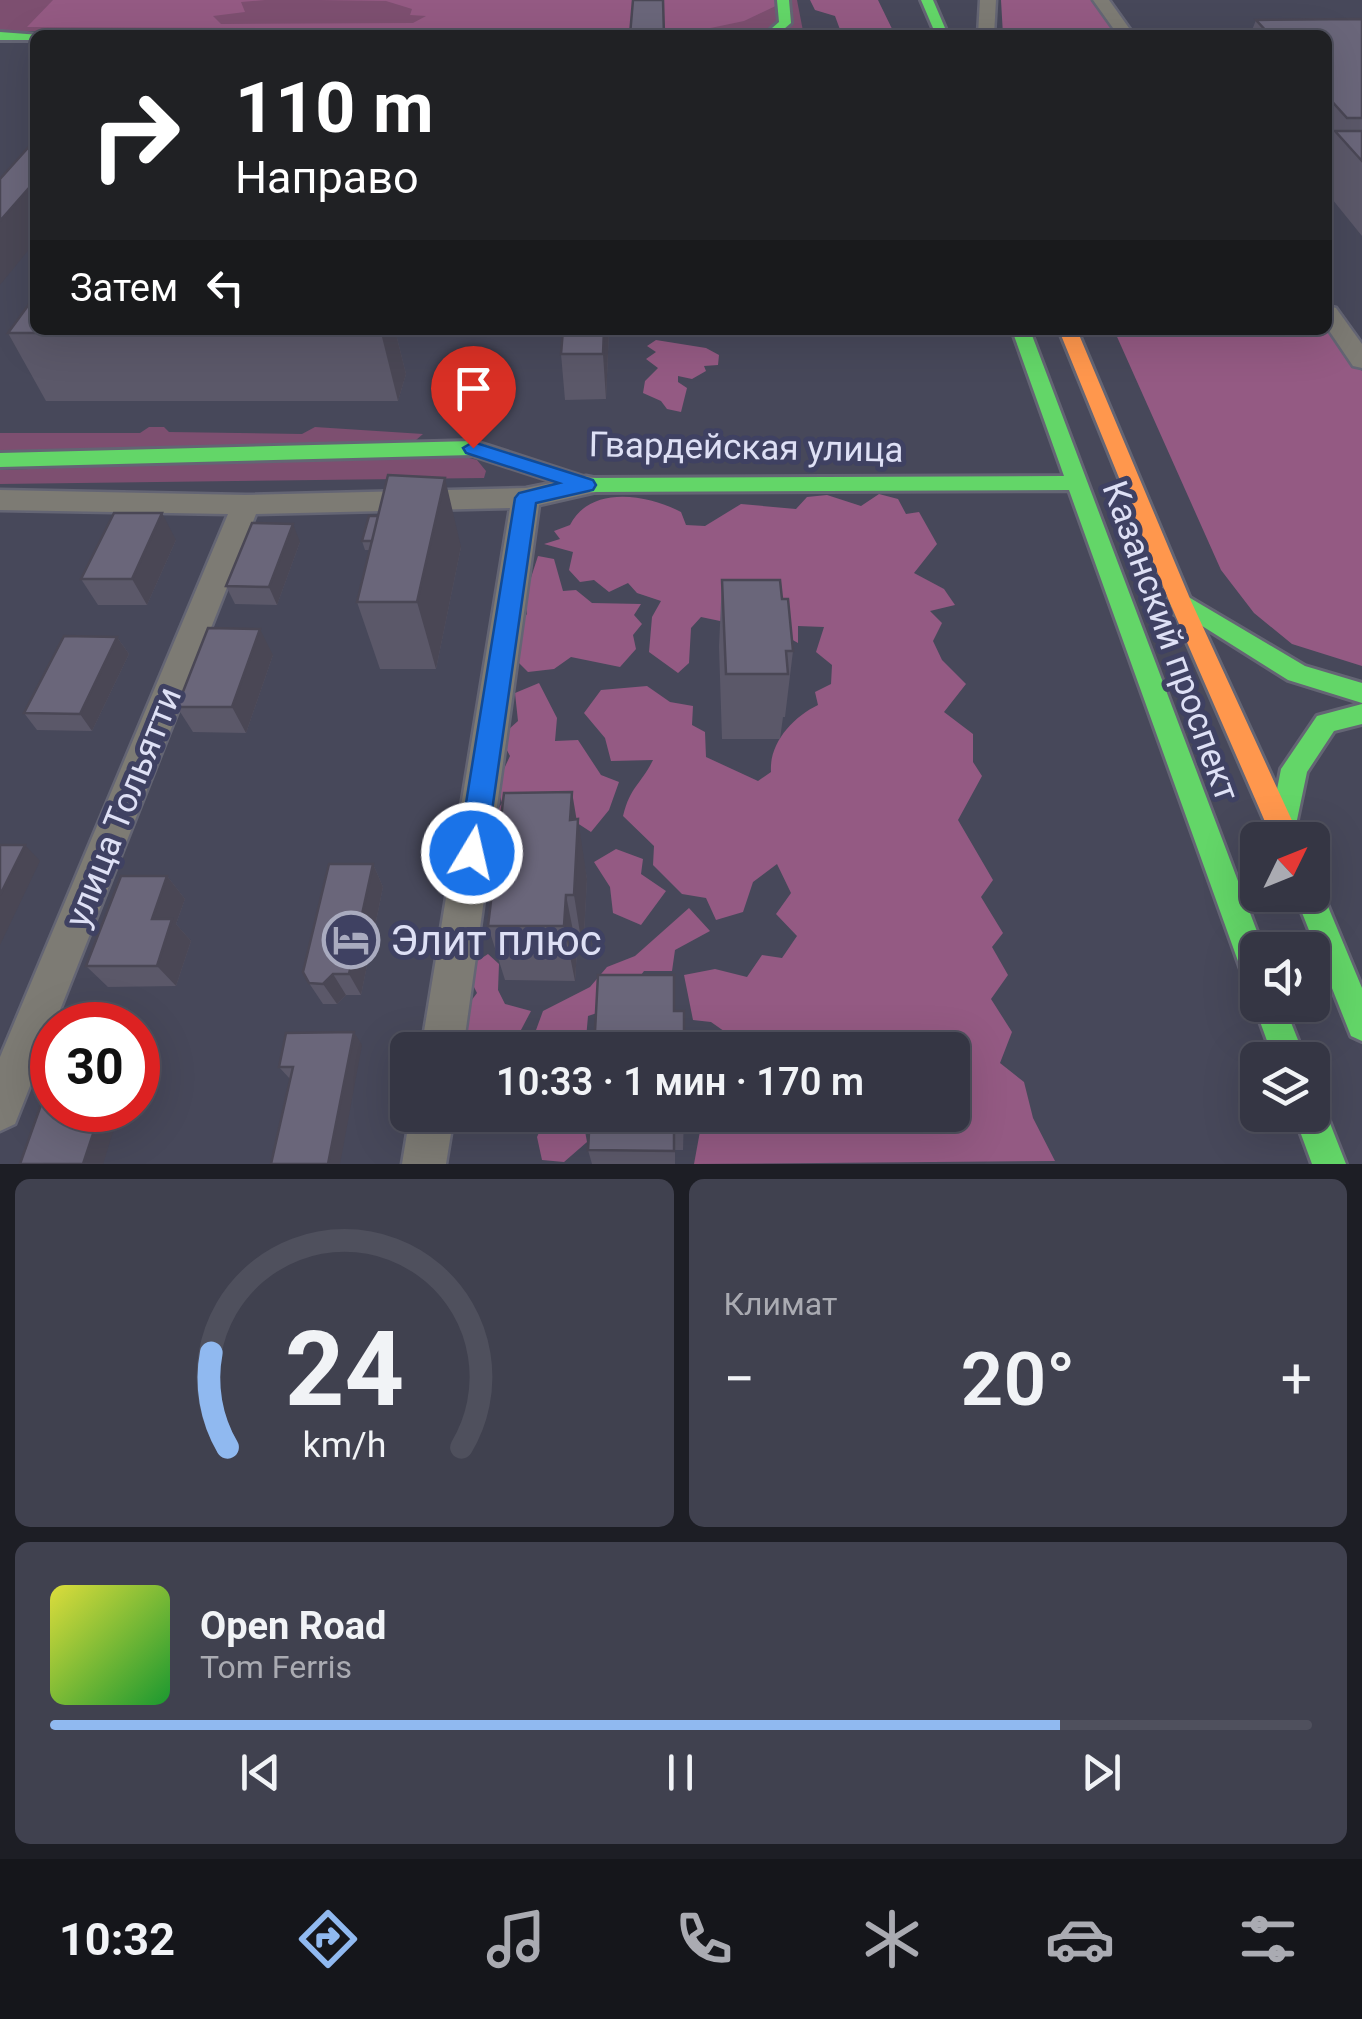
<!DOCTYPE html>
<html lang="ru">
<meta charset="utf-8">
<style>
:root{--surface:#353644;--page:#40414f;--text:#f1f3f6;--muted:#aaabb2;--line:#4f505d;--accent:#90b9f0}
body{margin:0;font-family:Roboto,sans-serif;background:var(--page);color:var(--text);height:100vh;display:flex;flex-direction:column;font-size:38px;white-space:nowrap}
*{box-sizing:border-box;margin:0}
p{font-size:32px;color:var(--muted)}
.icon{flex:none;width:55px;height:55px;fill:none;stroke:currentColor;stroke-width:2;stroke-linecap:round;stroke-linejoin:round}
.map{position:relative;height:1164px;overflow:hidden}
.details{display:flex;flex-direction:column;gap:15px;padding:15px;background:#1d1e25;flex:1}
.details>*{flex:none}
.banner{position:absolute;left:30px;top:30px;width:1302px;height:305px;border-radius:15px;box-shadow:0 10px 40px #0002,0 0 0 2px var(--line);background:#202124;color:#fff;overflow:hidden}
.needle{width:65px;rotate:47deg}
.buttons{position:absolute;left:1240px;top:822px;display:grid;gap:20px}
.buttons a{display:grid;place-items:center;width:90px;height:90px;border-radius:15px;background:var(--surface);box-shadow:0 10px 40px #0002,0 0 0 2px var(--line);font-size:50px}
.speed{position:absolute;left:30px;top:1002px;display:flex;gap:20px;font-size:50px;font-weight:700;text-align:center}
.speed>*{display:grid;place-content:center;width:130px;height:130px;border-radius:50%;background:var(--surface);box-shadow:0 10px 40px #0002,0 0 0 2px var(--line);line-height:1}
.speed .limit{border:15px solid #d22;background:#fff;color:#111}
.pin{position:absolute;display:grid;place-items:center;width:85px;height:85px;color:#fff;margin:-102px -42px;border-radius:50% 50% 50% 0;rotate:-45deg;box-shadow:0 0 10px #0007}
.pin .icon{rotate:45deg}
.me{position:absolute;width:110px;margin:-55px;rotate:9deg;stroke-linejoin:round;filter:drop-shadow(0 0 8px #0008)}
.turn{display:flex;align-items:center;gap:35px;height:210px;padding:0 40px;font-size:45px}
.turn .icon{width:130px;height:130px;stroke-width:2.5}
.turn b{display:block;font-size:70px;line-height:85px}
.then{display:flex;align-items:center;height:95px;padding:0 40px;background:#0003;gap:20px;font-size:38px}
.big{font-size:75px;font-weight:600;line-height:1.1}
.details .tile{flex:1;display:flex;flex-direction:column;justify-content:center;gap:15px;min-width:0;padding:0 35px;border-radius:15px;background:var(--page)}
.details .dial{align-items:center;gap:0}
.dial svg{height:260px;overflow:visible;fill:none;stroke:var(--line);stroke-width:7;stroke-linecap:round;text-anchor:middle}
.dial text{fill:var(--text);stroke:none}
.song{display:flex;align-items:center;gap:30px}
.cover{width:120px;height:120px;border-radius:15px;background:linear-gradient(135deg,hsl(60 70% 55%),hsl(130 70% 35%))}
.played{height:10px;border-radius:5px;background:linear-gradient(90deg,var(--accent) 80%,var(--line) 80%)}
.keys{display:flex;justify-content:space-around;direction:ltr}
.heat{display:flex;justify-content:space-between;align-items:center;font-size:55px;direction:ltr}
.details .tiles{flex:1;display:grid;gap:15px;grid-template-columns:1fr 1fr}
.tile:last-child{grid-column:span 2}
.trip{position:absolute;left:390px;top:1032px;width:580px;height:100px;border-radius:15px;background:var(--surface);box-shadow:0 10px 40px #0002,0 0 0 2px var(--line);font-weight:600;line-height:100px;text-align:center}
.dock{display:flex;height:160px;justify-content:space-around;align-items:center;background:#15161b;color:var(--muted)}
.dock .icon{width:70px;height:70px}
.dock .current{color:var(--accent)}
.dock b{font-size:45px;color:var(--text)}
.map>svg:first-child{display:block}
.green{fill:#7d4f70}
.forest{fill:#945a83}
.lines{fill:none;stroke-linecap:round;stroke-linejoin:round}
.street-casing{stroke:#646574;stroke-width:5}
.fast-casing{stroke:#646574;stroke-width:6}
.slow-casing{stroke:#646574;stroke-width:6}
.street{fill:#7d7b74;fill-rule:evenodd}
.fast{fill:#63d668;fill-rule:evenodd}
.slow{fill:#ff974d;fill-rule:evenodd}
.wall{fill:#5b5869}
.shaded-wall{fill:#4a4755}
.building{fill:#6a667a;stroke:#4a4755;stroke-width:2.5}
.route{fill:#1a73e8;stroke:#114b97;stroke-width:2.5}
.labels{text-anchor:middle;stroke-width:10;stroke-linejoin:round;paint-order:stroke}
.street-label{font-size:35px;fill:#dee0f5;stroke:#3f4162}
.near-poi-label{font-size:42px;fill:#dee0f5;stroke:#3f4162;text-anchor:start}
</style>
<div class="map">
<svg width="1362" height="1164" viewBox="0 0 1362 1164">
<rect width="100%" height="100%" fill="#47485a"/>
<path class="green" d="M0 0H797L803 31H0Z
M149 427H164L169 432 302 434 315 427 423 434 416 440 0 452V433H140Z
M454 454 477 460 486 471 484 478 0 484V470Z"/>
<path class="forest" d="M53 0H265L241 2 245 12 213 16 221 24 413 23 426 16 410 15 412 9 386 1 318 0H788L744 21 701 30 27 27Z
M810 0H878L895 35H842L835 16 815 10Z
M1001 0H1096L1121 35H1003Z
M1328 323 1362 371V666L1292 644 1254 613 1221 570 1114 330H1328Z
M656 340 706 348 719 355 718 365 704 366 706 371 692 379 678 376V382L687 388 681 412 667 409 661 401 643 393 645 381 658 368 646 359 656 352 647 346Z
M879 494 898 499 906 514 919 512 937 544 914 573 944 589 955 605 930 611 942 623 933 641 942 660 966 684 944 712 973 734V762L982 776 958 820 993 880 981 897 1003 933 992 947 1008 975 991 999 1012 1032 1000 1063 1024 1082 1033 1118 1055 1161 694 1164 703 1115H952V1050H751L711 1022 693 1020 684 975 715 969 747 977 762 955 782 958 797 936 776 914 791 893 777 864 753 882 743 912 716 920 706 898 682 894 653 865 654 846 623 816C631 785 640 786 653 760L611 761 605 738 584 713 601 690 647 686 670 702 693 706 692 725 705 732 706 757 758 781 771 772C769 743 793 717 818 705L815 692 831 684 832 665 816 652 824 627 798 626V643L782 634 701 617 691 628 689 663 678 673 649 652 652 617 661 601 637 593 628 583 609 592 594 580 580 582 569 570 573 552 544 544 560 539 554 531 570 525C590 485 647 494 681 512L686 525 705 526 741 504 796 509 807 497 827 495 861 506Z
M538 556 554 559 563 591 576 590 592 603 641 604 634 615 642 624 633 635 636 649 620 667 571 657 554 669 528 672 514 658 522 639 515 629 527 614 525 596Z
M539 683 557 718 555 741 578 740 601 775 619 782 609 810 591 832 571 819 499 860C481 840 489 824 502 803L497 784 510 756 500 737 518 721 515 693Z
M616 849 643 859 641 874 666 891 641 925 613 913 610 887 594 862Z
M689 908 710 931 675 950 672 971H644L618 1006 588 1016 585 1050H536L532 1041 543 1011 590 987 607 967 635 956Z
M488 954 499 964 498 990 505 1004 531 1011 512 1047 470 1050 453 1025 477 993 465 969Z
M547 1115H582L587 1142 564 1162 542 1160 537 1137Z"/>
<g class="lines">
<g class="street-casing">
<path id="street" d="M980 0H996L994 35H978Z
M1093 0H1109L1134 35H1118Z
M1328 306 1336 308 1362 344V368L1353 366 1328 329Z
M586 476 596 478 600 485 596 492 539 505 463 1050H421L510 508 256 514 15 1124 0 1131V1057L228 514 0 510V490L246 495 526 488Z
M410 1115H454L446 1164H402Z"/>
</g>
<g class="fast-casing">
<path id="fast" d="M777 0H789L791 23 777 35H764L779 22Z
M921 0H933L948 35H936Z
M599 31H693L699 35H593Z
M0 32 40 35H35V40H0Z
M1012 330H1030L1264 950H1258V990L1247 986 1243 975 1069 490 586 492 472 455 0 467V453L473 441 587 478 1064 476Z
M1180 592 1305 666 1362 683V703L1288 680 1172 607 1169 601 1172 595Z
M1362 704V724L1334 731 1307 772 1293 839H1273L1269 830 1281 769 1317 716Z
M1312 883 1319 885 1362 988V1041L1351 1036 1295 895H1312Z
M1258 996V1005H1284L1306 1060H1274L1254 1005Z
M1312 1100 1322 1103 1346 1164H1312L1294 1115H1312Z"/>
</g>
<g class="slow-casing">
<path id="slow" d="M1059 330H1077L1191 601 1301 840H1273L1169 601Z"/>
</g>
<use href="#street" class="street"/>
<use href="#fast" class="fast"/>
<use href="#slow" class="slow"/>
</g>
<path class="wall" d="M1362 19V236L1328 194V35H1250L1256 20Z
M35 330H395L406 374 398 401H46L8 333Z
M563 330H609L606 399 565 400 561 354Z
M176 540 147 605H98L81 579Z
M362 541 461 547 436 669H380L357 602 369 550H365Z
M300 542 277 605 235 604 226 586Z
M722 580 782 599 793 651 785 717H783L780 739H722L719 647Z
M117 637 129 654 92 731 37 730 24 713Z
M273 655 246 733 193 732 177 707Z
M576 819 587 879 583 952 577 951 575 981 505 980 488 926Z
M373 864 383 887 361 995H346L337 1004H323L309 983Z
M167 876 185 899 176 924 191 941 176 986 108 987 86 966Z
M362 1045 290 1079 279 1067Z
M590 1115H684L683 1150H675V1164H592L588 1150Z"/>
<path class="shaded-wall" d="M35 181V242L0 285V221Z
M382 330H395L406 374 398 401 381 333Z
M604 330H609L606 399 603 354Z
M445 478 461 547 436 669 417 602Z
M162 513 176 540 147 605 132 579Z
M293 524 300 542 277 605 269 587Z
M260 629 273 655 246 733 232 707Z
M117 637 129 654 92 731 80 714Z
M572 792 578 828V819L587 879 583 952 574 895 570 820Z
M25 845 40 861 0 945V895Z
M373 864 383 887 361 995 349 974Z
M167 876 185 899 176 924 191 941 176 986 157 966 152 919Z
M566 895 577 951 575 981 564 926Z
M333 974 346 995 337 1004 323 984Z
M354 1032 362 1045 340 1164H328Z
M101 1110H120L103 1164H83Z"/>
<path class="building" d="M633 0H663L664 35H630Z
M1362 19V118H1347L1328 97V35H1270L1256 20Z
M1335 131H1362V161Z
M35 140V181L0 221V179Z
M35 296V330H382L381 333H8Z
M563 330H604L603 354H561Z
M388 475 445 478 417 602H357Z
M114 513H162L132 579H81Z
M369 516H378L372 541H362Z
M252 523 293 524 269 587 226 586Z
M722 580H780L782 599H788L793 651H786L788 674H726Z
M208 628 260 629 232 707H177Z
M64 636 117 637 80 714 24 713Z
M572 792 570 820 578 819 574 895H566L564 926H488L504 793Z
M0 845H25L0 895Z
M329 864H373L349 974H333L323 984 309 983 303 972Z
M121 876H167L152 919H172L157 966H86Z
M598 975H674V1011H684V1050H594Z
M354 1032 328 1164H271L293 1067H279L286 1033Z
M52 1074V1110H101L83 1164H20Z
M590 1115H674V1151L588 1150Z"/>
<path class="route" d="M473 442 593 480 596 485 593 490 536 503 486 853 482 862 472 866 462 862 458 853 515 498 519 493 559 483 466 453 463 448Z"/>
<defs>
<g id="hotel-ring" transform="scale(2.875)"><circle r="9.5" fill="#3f4162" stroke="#a9abbf" stroke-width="1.5"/><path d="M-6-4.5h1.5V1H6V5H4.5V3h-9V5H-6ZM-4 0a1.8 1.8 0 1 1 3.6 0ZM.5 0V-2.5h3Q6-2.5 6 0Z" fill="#a9abbf"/></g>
</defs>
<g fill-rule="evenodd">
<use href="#hotel-ring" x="351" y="940"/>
</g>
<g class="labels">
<g class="street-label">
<text transform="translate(746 447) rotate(1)" y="12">Гвардейская улица</text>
<text transform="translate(1171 641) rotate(70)" y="12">Казанский проспект</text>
<text transform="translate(123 807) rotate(-68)" y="12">улица Тольятти</text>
</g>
<g class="near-poi-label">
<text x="390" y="955">Элит плюс</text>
</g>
</g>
</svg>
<div class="buttons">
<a><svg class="needle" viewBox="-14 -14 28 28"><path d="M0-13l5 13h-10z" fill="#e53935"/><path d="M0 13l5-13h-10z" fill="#aaabb2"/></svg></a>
<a><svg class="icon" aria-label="sound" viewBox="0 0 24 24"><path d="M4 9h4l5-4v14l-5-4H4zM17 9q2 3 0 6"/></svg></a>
<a><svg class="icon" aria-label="layers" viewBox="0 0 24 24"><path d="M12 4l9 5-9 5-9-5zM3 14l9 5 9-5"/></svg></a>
</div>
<div class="speed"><div class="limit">30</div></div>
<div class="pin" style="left:473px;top:448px;background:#d93025"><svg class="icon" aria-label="arrive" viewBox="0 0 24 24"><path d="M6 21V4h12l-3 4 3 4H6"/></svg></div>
<svg class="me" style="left:472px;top:853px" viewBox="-20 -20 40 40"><circle r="17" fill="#1a73e8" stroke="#fff" stroke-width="3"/><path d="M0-11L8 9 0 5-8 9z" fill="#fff"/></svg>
<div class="trip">10:33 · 1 мин · 170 m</div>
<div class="banner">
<div class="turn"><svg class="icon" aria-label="right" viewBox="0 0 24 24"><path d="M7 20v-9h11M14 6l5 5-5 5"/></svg><div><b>110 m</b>Направо</div></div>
<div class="then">Затем<svg class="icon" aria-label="left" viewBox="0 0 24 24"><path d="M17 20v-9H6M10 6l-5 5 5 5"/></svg></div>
</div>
</div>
<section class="details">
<div class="tiles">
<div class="tile dial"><svg viewBox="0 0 100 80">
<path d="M14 69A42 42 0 1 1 86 69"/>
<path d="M14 69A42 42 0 0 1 9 40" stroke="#90b9f0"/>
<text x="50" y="56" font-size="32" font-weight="700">24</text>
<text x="50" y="72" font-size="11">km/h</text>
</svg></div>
<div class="tile"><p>Климат</p>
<div class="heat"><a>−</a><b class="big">20°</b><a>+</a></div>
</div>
<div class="tile">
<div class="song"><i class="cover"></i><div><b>Open Road</b><p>Tom Ferris</p></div></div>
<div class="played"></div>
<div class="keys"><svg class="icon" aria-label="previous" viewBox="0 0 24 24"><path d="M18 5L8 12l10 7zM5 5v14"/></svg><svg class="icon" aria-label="pause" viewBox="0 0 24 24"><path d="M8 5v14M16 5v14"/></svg><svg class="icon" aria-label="next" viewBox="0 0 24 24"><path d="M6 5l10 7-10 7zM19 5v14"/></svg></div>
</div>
</div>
</section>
<nav class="dock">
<b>10:32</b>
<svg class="icon current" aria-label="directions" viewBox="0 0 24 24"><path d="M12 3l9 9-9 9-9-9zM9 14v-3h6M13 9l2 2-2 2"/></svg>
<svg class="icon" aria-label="music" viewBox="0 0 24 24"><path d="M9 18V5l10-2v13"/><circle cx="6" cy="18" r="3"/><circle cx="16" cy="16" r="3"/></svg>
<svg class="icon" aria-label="phone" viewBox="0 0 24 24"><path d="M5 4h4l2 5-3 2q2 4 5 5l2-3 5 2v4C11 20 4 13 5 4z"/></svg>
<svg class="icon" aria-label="climate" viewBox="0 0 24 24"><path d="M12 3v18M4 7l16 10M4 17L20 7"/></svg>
<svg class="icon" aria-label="car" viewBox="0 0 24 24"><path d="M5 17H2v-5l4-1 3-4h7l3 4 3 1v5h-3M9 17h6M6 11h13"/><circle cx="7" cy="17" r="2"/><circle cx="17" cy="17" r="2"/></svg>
<svg class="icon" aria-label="filters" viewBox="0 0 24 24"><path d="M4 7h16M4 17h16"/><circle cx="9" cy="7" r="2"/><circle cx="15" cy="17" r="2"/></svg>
</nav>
